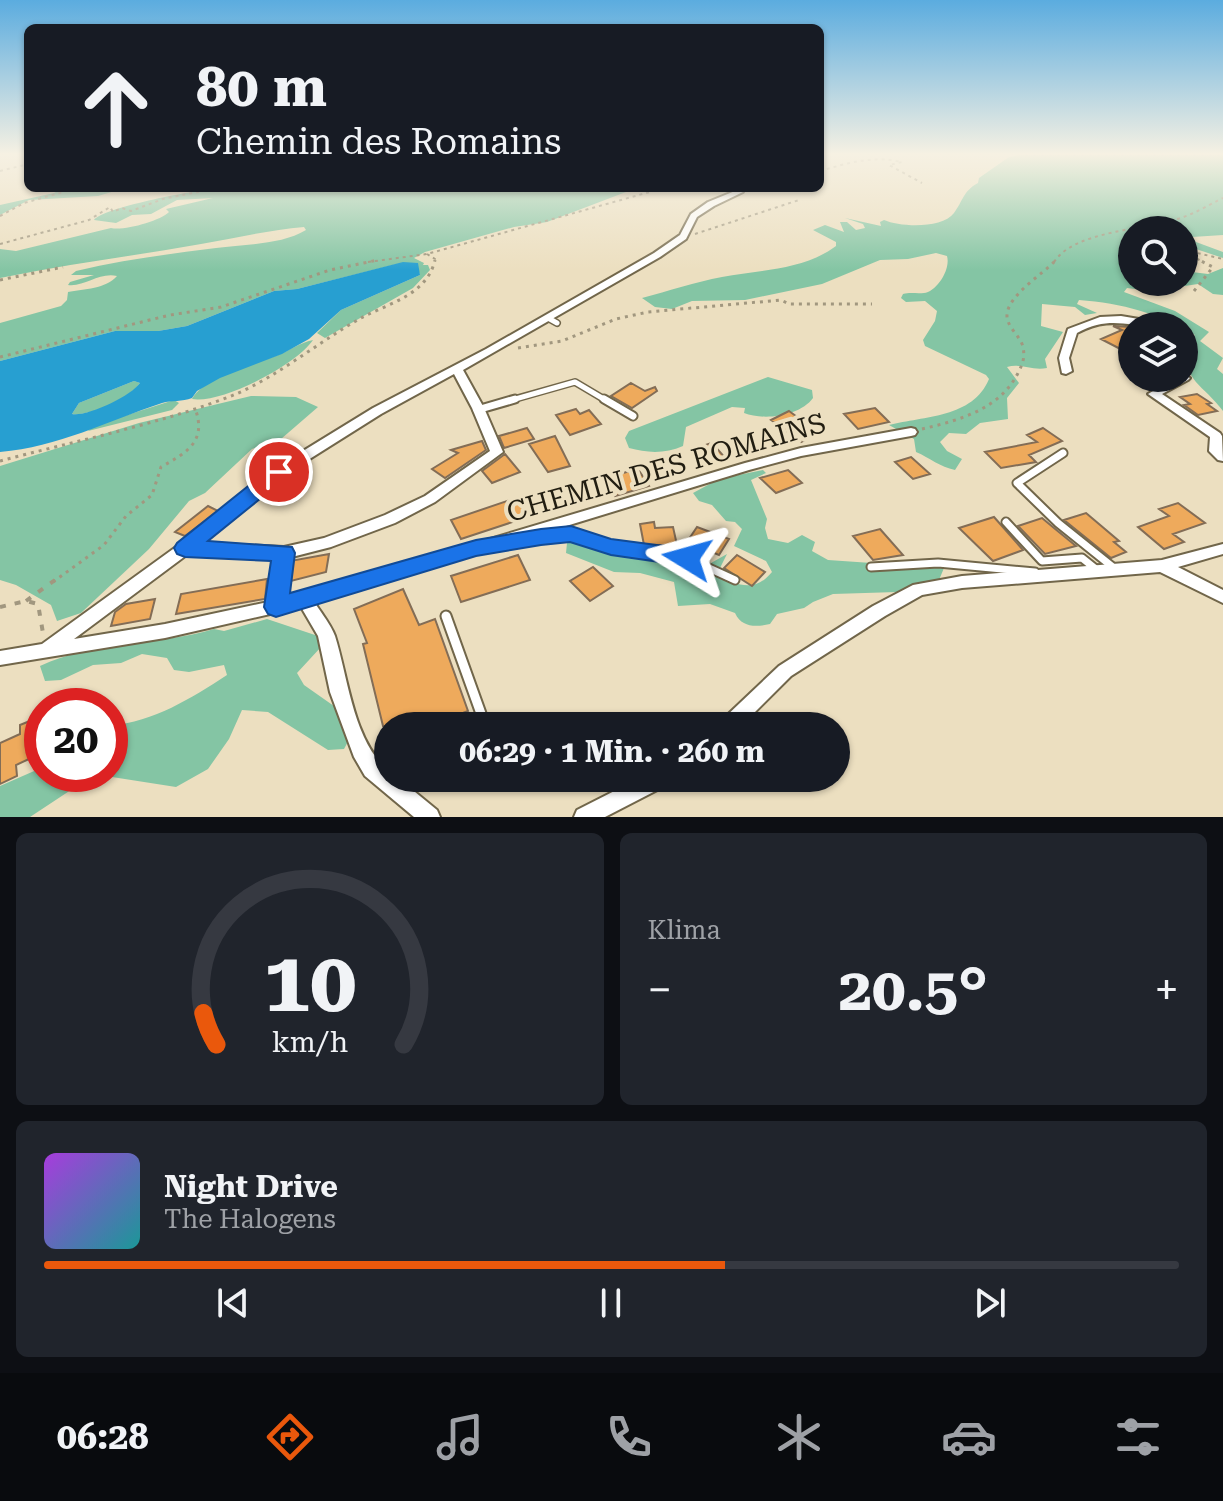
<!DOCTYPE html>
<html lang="de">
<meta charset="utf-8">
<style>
:root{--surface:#171b24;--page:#20242c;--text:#f1f3f6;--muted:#9ea1a6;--line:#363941;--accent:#ea580c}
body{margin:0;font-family:"Roboto Serif",serif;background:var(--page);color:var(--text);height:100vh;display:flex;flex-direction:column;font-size:30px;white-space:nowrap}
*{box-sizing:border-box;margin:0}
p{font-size:26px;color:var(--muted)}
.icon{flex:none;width:44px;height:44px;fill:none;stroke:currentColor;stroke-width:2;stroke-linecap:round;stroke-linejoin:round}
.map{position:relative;height:817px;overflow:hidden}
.details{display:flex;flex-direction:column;gap:16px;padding:16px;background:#0d0f14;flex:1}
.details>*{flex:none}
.top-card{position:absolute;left:24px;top:24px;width:800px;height:168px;border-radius:12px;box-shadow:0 2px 6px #0004;background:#171b24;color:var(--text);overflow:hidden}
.tools{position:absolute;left:1118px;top:216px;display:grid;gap:16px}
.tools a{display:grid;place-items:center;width:80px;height:80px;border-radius:50%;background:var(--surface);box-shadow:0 2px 6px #0004;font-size:40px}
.speed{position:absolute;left:24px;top:688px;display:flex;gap:16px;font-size:40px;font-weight:700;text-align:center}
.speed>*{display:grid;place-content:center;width:104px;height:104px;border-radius:50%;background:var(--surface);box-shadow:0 2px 6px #0004;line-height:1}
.speed .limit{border:12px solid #d22;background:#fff;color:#111}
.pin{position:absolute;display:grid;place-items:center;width:68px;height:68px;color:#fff;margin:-34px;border:4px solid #fff;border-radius:50%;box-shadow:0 2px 8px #0007}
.me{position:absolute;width:88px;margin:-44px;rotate:278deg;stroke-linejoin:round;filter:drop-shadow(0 0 6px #0008)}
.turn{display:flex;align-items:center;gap:28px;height:168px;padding:0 40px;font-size:36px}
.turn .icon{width:104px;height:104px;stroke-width:2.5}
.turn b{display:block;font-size:56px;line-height:68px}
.big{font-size:60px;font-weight:700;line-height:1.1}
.details .widget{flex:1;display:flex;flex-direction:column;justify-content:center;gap:12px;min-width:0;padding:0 28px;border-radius:12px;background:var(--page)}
.details .dial{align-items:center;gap:0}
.dial svg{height:208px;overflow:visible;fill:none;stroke:var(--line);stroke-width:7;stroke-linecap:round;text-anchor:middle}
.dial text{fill:var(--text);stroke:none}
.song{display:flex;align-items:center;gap:24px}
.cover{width:96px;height:96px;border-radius:12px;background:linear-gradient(135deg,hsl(280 70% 55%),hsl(180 70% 35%))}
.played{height:8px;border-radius:4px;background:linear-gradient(90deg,var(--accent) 60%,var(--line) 60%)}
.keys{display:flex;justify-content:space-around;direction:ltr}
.heat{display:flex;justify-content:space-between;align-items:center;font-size:44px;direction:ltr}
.details .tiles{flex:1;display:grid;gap:16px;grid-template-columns:1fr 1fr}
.widget:last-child{grid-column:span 2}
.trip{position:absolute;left:374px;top:712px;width:476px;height:80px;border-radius:40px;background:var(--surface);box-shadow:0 2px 6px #0004;font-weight:700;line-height:80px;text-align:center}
.dock{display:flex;height:128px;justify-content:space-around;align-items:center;background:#090b0e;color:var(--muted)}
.dock .icon{width:56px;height:56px}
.dock .selected{color:var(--accent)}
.dock b{font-size:36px;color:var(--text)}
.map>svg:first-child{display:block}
.green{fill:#84c5a4}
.water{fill:#279fd1;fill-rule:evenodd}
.building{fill:#eeaa5c;stroke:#836d56;stroke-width:2}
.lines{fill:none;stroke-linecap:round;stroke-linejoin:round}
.lane-far2-casing{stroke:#71664a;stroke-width:8}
.lane-far1-casing{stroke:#71664a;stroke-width:11}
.lane-casing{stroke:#71664a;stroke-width:13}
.street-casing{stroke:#71664a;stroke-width:4}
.path-far2{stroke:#a1977f;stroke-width:2;stroke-dasharray:3 4;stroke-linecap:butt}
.path-far1{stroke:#a1977f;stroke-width:3;stroke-dasharray:3 5;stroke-linecap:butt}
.path{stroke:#a1977f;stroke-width:4;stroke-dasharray:6 9;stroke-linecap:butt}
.lane-far2{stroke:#fff;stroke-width:5}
.lane-far1{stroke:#fff;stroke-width:7}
.lane{stroke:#fff;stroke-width:9}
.street{fill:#fff;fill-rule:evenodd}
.route{fill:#1a73e8;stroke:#114b97;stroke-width:2}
.labels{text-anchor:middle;stroke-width:8;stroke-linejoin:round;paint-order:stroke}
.street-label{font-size:28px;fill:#211d11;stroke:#ecdfc0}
</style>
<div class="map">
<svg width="1223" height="817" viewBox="0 0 1223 817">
<rect width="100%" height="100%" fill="#ecdfc0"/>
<path class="green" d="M1020 155H1223V235L1192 237 1196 242 1223 252V258L1184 245V230H1132V282H1184V271L1208 274 1223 268V295L1213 294 1198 284 1151 291 1127 288 1124 292 1175 311 1209 332 1200 341 1223 358 1217 369 1223 374V411C1203 384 1184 383 1184 343L1195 335C1160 314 1122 303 1079 300L1077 304 1097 313 1085 315 1075 307 1042 304 1041 326 1063 332 1045 359 1047 368C1032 371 1021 363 1007 367L1019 383 1007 398 1008 419 980 423 966 434 949 433 940 442 947 451 962 459 955 470C940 467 930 458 916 452L914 439 889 425C924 416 973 418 989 379L986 375 925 346 923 340 935 321 937 311 925 301 906 302 901 298 903 294C911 292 916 294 924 293 936 292 951 270 947 256L936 253 908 259 880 260 822 284 745 300 692 301 672 309 655 307 642 298C669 291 695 282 722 277 760 270 804 270 836 246V242L813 230 825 225 844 232 840 222H847L856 230 865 228 863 224 845 218 881 226 880 222 884 220C900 227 942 229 954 213 963 201 963 191 978 183L979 178 1009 157Z
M63 188H125L98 196 29 200 0 215V205L54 193Z
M260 188H656L626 192 547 222 514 227 425 252 414 258 424 263 423 265H428L430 270 413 288 325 338 317 333 341 310 420 275 416 263 397 264 297 289 274 291 187 326 158 331H115L0 361V323L61 306 67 300 68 292C84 289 106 289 117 276 99 272 85 287 68 285L70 282 94 275H71L76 271C122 260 169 254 216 248 245 244 281 245 306 230L304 227C269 230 235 238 201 244 134 256 67 264 0 278V249L16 251 111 228C124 231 160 221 169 212L166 209 213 198 177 200 151 214 132 215 116 223 94 220C103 208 200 188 218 190 237 191 239 195 260 188Z
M313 340C296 365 222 404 192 399 204 377 255 364 278 355 291 350 299 343 313 340Z
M768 377 812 390 813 398C800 416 764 421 744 413L745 408 732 407 686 427 683 446C665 454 647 453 629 448L625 438 629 431Z
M134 381 140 383C129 399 91 416 72 414L79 403Z
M251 396 296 397 318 407 281 439 252 449 205 493 189 501 149 549 81 613 57 621 51 605 16 585 0 580V466L139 423Z
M174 400 179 403 172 410 88 431 93 426Z
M763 470 766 473 751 480 767 519 765 528 768 539 788 543 802 535 815 542 812 551 828 560 944 568 939 580 897 592 833 594 813 602 804 608 777 614 770 624C756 627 742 628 735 613L710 604 678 606 674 582 640 573 614 572 566 553 567 543 572 540 631 556H673L693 566 711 563 727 554 716 576C738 585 755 593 772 572L766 561 734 546 742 529 735 522 726 521 712 505 699 501 693 493 719 479Z
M267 619 318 636 321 647 297 673 304 685 351 718V736L344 749 328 750 268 712 242 710 229 739 208 769 176 787 112 777 86 780 30 817H0V786L41 768 42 774H110V726C155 721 190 699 227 675L224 665 189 672 174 670 167 658 142 654 121 663 93 665 61 680 45 681 40 666C95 640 157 646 214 629L224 631Z"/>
<path class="water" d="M403 262 418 263 420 275 341 310 309 339 282 354 220 378 197 391 192 398C182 402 172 400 162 403 108 421 58 447 0 452V361L115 331H158L187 326 274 291 297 289ZM134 381 140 383C131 396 87 417 72 414L79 403Z"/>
<path class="building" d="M1113 326 1132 327V355L1101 339 1122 330Z
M631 383 645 391 655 387 657 391 632 408 611 396Z
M1197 394 1211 403 1207 404 1217 411 1198 415 1184 405 1190 404 1180 397Z
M875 408 889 422 858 429 844 414Z
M576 409 580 414 589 410 601 424 570 435 556 415Z
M789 411 819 433 801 442 771 420Z
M527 428 534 439 504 448 499 436Z
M1043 428 1062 441 1029 455 1036 462 1001 468 985 452 1037 442 1027 435Z
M555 436 570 466 548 472 529 444Z
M482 441 486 450 445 478 432 469 458 453 451 450Z
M712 443 727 460 708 466 693 449Z
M505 454 520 472 492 483 482 471Z
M911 457 930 474 913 479 895 462Z
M638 469 649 486 615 496 604 478Z
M788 470 802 483 776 493 760 478Z
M516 498 528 517 461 539 451 520Z
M1178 503 1205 523 1173 534 1184 542 1164 549 1138 527 1169 516 1159 509Z
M208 506 218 511 185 536 175 532Z
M1086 513 1119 541 1114 542 1126 552 1111 558 1064 520Z
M994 517 1023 550 993 561 959 528Z
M1042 518 1054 528 1076 546 1045 554 1018 526Z
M654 522 655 528 673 527 677 545H644L640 524Z
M697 527 729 539 719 555 687 542Z
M880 529 903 555 873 560 853 536Z
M329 554 326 572 287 582 290 561Z
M518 555 530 580 461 602 451 576Z
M737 555 765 572 752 586 724 568Z
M593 567 613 586 590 601 570 581Z
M267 579 265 599 176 614 181 594Z
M403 589 419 625 435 619 468 711 430 726H383L363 644 367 643 354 609Z
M155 599 150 619 111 626 115 612 126 604Z
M42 716V753L16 765 17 776 0 784V743L20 734V725Z"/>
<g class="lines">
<g class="lane-far2-casing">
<path id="lane-far2" d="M548 318 557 323
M508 401 575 382 607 401"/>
</g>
<g class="lane-far1-casing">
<path id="lane-far1" d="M604 399 633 416
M477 410 515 399
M1063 453 1017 483 1058 523 1114 568
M1006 522 1042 561 1082 558 1097 570
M511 542 571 534 611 547 687 558 735 580
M871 567 938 563 1035 572
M280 582 284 553"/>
</g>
<g class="lane-casing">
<path id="lane" d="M276 607 280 580
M446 616 484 722 478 726"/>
</g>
<g class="street-casing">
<path id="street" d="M735 188H743V192L714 206 697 217 686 239 660 257 463 370 484 408 503 452 435 502 395 523 331 547 284 559 188 554 74 639 165 624 305 594 745 463 801 448 911 428 915 429 917 432 915 435 911 436 801 456 749 470 315 603C322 614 331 625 335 636 348 677 353 741 388 770V778H398L437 810 440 817H414L365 776 354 757 330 692 318 636 301 607 165 638 0 665V651L42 644 180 544 290 459 373 408 486 349 654 253 680 235 691 214 708 202 735 191ZM454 374 472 408 490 451 425 496 385 515 324 538 284 547 201 543 300 465 381 414Z
M1121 316 1145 320 1156 326C1124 326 1109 316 1077 333L1069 358 1072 371 1066 374 1062 373 1059 358 1068 329 1100 317Z
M1184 375 1190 378 1188 380 1162 394 1220 433 1222 436 1223 461 1218 460 1209 451 1210 437 1148 394 1175 378H1184Z
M1223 544V554L1178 567 1223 590V603L1160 572 962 588 922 595 885 616 791 676 741 726H719L722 720 779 666 873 606 913 585 962 576 1162 560Z
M640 778H670L667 785 605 817H574L577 810Z"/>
</g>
<path class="path-far2" d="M0 171 28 164
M820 171C848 163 873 155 902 162L889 165 922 183
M220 188 230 191 248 188
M0 216 24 203 60 193 65 188
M695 234 799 200
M0 244 89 220 110 207 113 212 122 208 131 211 163 199 217 188
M1184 250 1223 259
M1184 253 1204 262
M427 254 435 259 434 262
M368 262 427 254 664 188
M1054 262C1074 231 1143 230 1177 219 1193 215 1208 205 1223 198"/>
<path class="path-far1" d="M0 280 63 267
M1194 291 1213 267 1199 260
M518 348 562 341 616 319 648 312 781 300 789 304H872
M0 357 170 315 221 307 330 270 378 260
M922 429C960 420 1001 409 1019 371 1023 363 1025 357 1023 347 1021 337 1006 326 1007 315 1008 295 1043 274 1056 260
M0 461C75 441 165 423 236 394 278 376 320 341 361 318 389 303 427 295 435 260
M53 582 104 545 126 516 152 495 161 467C188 452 207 441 195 408"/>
<path class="path" d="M26 601 55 580
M0 607 26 601 38 604 43 633"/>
<use href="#lane-far2" class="lane-far2"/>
<use href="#lane-far1" class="lane-far1"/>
<use href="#lane" class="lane"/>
<use href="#street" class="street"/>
</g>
<linearGradient id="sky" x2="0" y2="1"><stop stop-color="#5bacdf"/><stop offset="0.57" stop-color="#f6f1e3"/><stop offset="1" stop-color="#f6f1e3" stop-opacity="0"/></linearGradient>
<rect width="1223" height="270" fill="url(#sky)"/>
<path class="route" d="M279 465 287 467 289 472 287 477 208 541 292 547 295 553 290 593 476 540 541 529 571 526 611 539 687 549 695 552 698 558 695 564 687 566 611 555 570 542 541 545 476 556 276 617 268 614 264 607 271 561 185 557 177 554 174 548 177 543 272 467Z"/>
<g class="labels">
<g class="street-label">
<text transform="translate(666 467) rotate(-16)" y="10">CHEMIN DES ROMAINS</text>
</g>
</g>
</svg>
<div class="tools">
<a><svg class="icon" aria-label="search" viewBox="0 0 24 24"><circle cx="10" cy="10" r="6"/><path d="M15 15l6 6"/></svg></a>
<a><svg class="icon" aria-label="layers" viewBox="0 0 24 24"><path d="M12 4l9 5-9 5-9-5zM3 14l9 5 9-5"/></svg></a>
</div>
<div class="speed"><div class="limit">20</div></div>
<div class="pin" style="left:279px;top:472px;background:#d93025"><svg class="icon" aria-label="arrive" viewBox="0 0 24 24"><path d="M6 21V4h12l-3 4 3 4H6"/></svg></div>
<svg class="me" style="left:687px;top:558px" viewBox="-20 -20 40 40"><path d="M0-17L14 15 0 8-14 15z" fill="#1a73e8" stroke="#fff" stroke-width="4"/></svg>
<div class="trip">06:29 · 1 Min. · 260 m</div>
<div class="top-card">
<div class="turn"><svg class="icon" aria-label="ahead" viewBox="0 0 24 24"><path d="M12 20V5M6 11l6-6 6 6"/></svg><div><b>80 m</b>Chemin des Romains</div></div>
</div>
</div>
<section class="details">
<div class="tiles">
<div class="widget dial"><svg viewBox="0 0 100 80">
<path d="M14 69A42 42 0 1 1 86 69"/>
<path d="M14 69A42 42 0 0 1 9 57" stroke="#ea580c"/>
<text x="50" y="56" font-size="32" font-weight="700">10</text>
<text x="50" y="72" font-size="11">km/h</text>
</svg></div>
<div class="widget"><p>Klima</p>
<div class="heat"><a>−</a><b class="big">20.5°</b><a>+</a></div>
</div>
<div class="widget">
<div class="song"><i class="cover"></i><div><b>Night Drive</b><p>The Halogens</p></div></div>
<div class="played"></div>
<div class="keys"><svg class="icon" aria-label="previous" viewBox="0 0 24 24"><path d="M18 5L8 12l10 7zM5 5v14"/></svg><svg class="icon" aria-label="pause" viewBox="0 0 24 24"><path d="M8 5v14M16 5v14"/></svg><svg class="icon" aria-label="next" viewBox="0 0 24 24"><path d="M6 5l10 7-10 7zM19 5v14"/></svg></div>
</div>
</div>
</section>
<nav class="dock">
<b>06:28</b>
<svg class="icon selected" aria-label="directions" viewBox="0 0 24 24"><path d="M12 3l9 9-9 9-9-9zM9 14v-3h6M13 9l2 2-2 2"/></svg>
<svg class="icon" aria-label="music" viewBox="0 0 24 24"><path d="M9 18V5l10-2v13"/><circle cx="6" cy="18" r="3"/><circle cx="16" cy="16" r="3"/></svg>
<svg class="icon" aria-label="phone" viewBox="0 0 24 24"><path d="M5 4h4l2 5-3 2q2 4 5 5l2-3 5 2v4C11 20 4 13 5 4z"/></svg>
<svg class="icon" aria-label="climate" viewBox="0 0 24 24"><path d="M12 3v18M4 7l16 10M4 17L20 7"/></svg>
<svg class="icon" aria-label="car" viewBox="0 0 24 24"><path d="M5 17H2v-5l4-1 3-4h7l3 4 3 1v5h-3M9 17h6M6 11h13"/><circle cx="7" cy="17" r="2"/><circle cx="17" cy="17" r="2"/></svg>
<svg class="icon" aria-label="filters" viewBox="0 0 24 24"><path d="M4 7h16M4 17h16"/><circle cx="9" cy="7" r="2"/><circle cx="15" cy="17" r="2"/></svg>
</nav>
